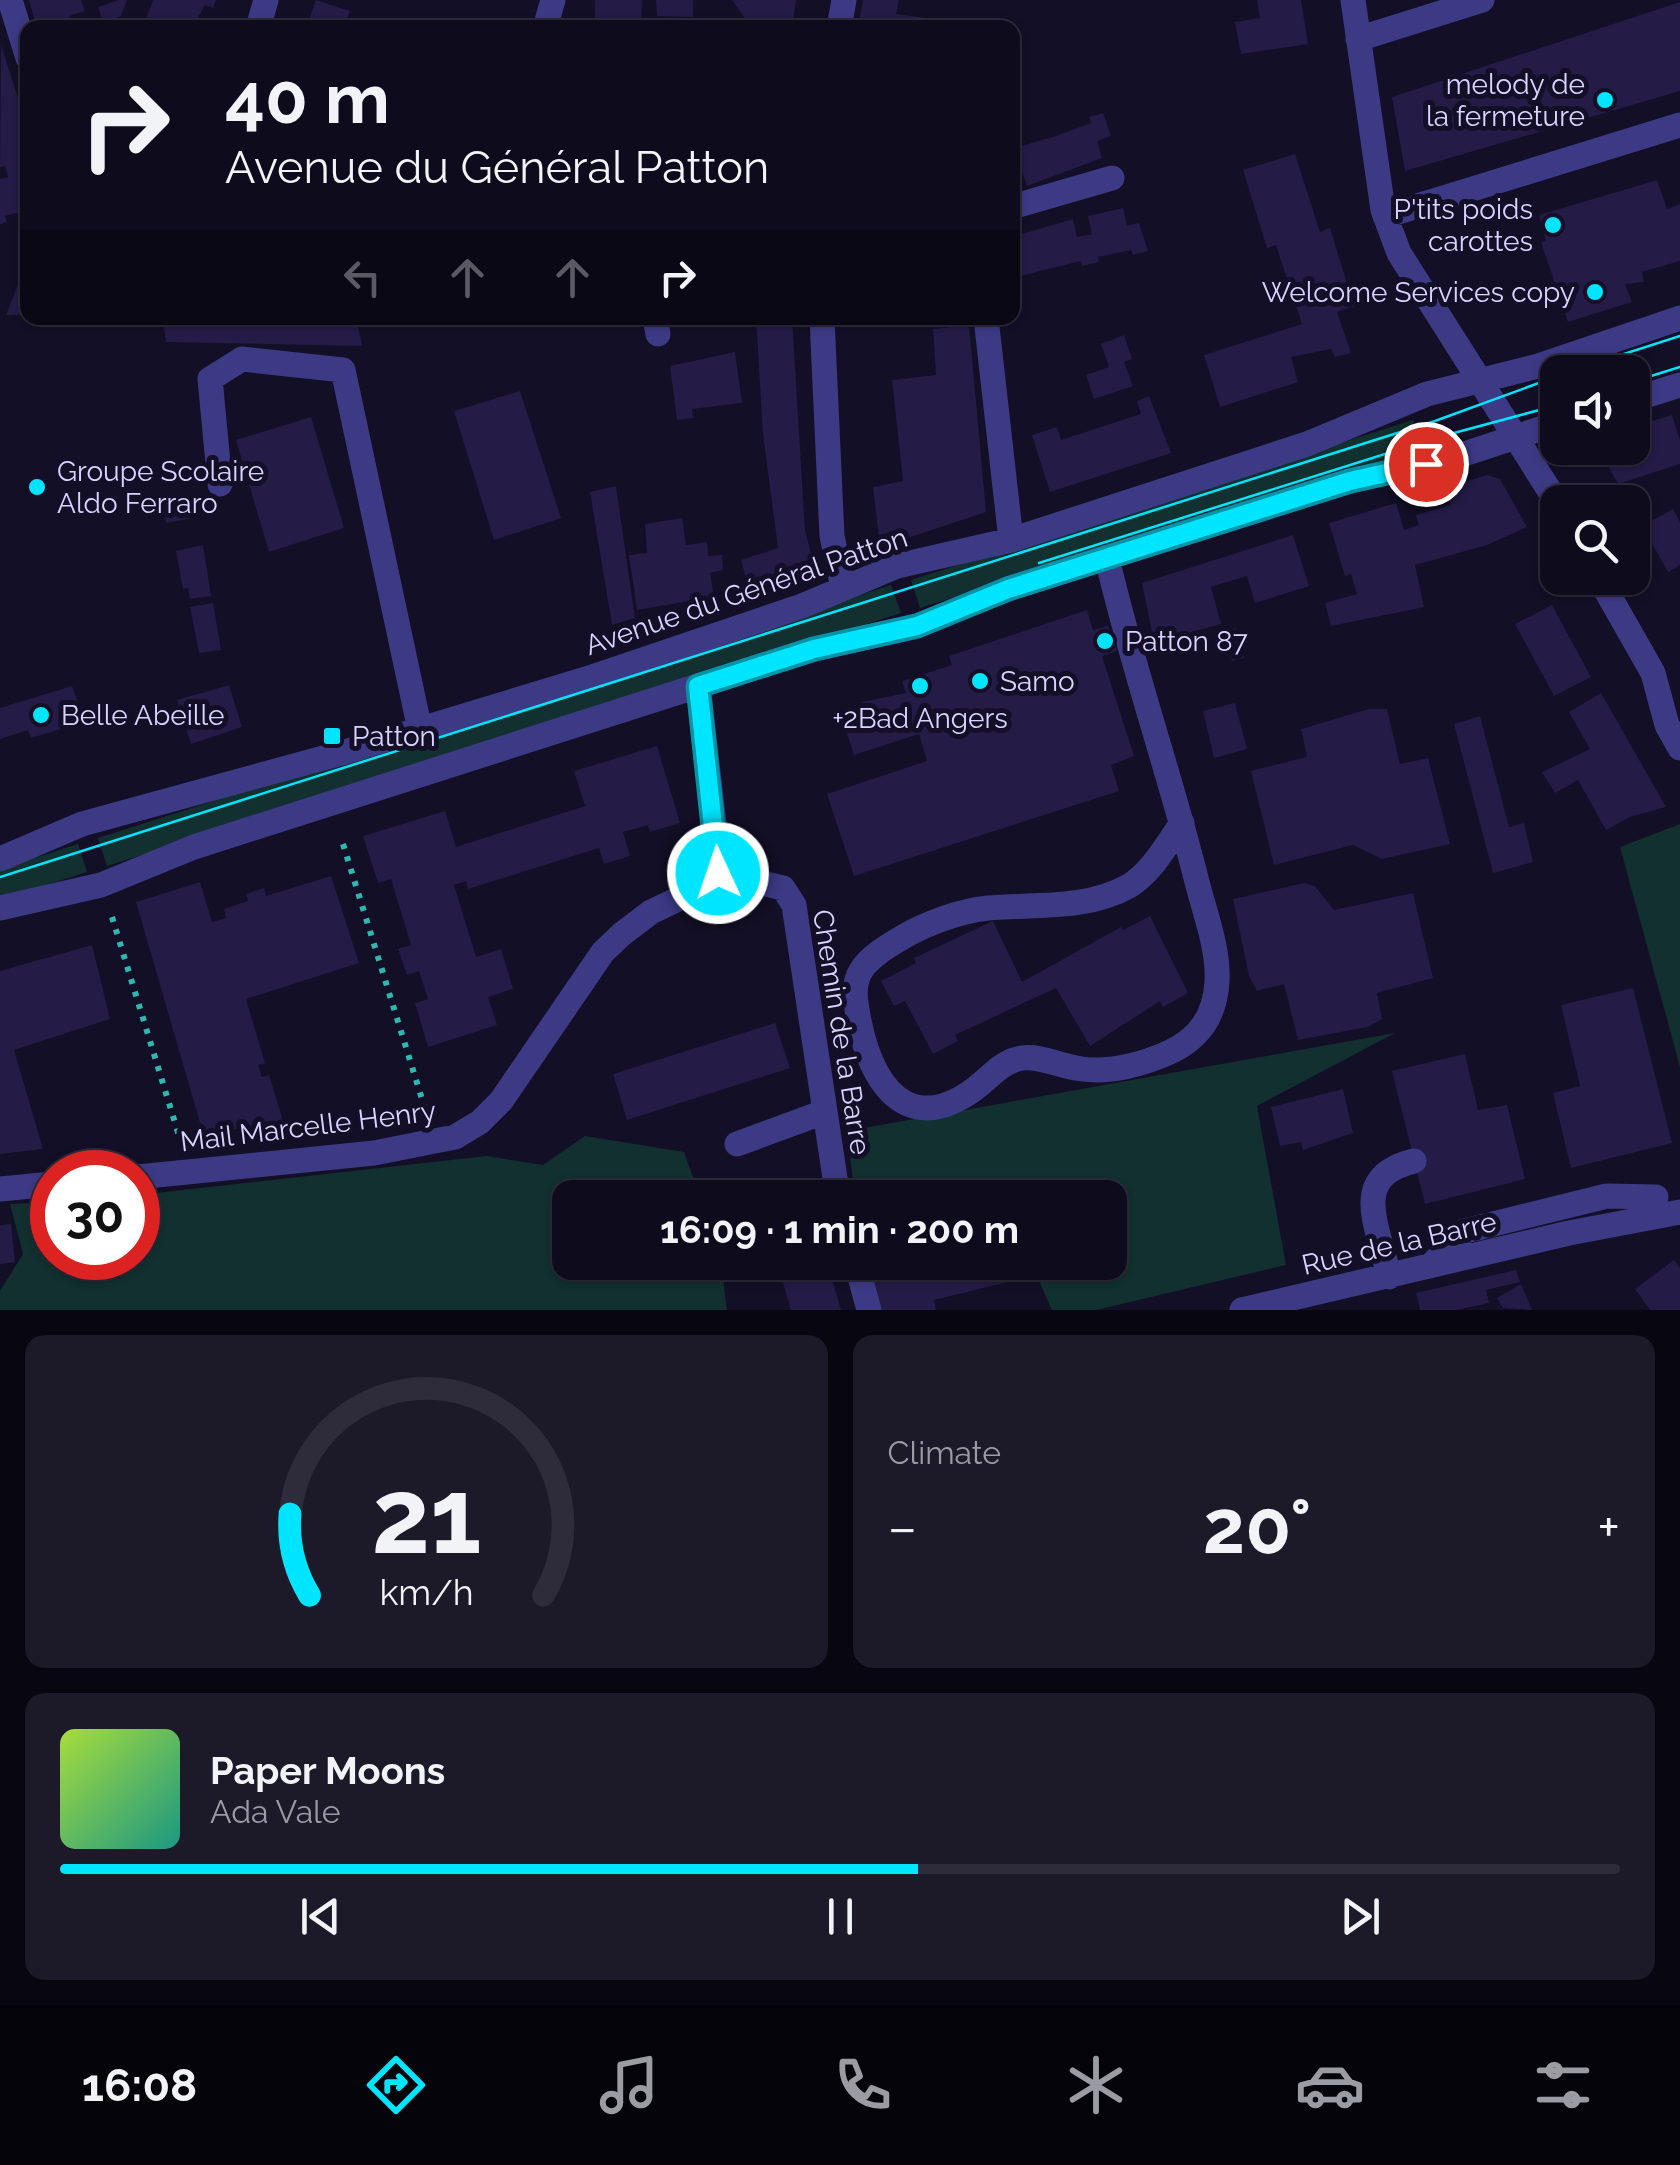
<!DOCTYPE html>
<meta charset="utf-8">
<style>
:root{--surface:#0e0b1c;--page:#1c1929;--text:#f1f3f6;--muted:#9b9ba3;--line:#2e2b3b;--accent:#00e5ff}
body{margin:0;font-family:Raleway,sans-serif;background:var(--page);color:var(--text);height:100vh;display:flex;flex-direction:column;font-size:38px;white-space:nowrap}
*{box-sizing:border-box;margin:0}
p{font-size:32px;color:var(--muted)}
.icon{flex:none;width:55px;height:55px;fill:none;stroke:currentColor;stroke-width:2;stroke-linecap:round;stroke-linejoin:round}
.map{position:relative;height:1310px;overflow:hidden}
.drawer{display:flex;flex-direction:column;gap:25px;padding:25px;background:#08060f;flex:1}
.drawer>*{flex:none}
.guide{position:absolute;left:20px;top:20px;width:1000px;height:305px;border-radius:20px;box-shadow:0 2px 8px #0004,0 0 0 2px var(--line);background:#0e0b1c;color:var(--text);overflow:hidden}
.controls{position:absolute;left:1540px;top:355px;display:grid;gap:20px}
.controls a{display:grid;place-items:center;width:110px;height:110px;border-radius:20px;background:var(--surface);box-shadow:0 2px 8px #0004,0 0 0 2px var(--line);font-size:50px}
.speed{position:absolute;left:30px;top:1150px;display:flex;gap:20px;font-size:50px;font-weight:700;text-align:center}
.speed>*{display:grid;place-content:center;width:130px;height:130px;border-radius:50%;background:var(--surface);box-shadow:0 2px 8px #0004,0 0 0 2px var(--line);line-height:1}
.speed .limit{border:15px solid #d22;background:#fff;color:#111}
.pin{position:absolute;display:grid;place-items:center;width:85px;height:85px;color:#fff;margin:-42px;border:5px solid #fff;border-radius:50%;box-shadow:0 2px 10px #0007}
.me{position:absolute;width:110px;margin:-55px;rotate:357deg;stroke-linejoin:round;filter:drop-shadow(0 0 8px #0008)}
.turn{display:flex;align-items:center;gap:35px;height:210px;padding:0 40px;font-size:45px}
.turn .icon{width:130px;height:130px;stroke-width:2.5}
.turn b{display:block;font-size:70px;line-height:85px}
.lanes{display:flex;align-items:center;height:95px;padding:0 40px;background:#0003;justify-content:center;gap:50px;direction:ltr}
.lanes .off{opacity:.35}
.big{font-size:75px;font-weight:700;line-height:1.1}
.drawer .card{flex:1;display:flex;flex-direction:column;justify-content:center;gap:15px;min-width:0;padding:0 35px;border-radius:20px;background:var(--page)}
.drawer .dial{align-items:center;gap:0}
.dial svg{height:260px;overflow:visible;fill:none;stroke:var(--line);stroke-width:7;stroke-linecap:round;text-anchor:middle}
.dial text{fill:var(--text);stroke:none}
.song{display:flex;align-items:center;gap:30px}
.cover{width:120px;height:120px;border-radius:15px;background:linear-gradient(135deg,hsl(80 70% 55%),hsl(170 70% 35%))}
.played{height:10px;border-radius:5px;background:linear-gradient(90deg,var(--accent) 55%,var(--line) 55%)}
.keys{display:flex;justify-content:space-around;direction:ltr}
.heat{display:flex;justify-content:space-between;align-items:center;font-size:55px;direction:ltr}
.drawer .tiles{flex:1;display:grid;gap:25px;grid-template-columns:1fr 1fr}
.card:last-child{grid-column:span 2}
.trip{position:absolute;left:552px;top:1180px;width:575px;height:100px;border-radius:20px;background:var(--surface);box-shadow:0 2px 8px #0004,0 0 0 2px var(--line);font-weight:700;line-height:100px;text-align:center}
.tab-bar{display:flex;height:160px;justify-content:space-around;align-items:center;background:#06040b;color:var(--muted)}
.tab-bar .icon{width:70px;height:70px}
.tab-bar .active{color:var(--accent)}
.tab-bar b{font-size:45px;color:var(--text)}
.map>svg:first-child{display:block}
.green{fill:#12302f}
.building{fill:#241b47}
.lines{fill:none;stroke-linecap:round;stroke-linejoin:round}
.path{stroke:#2fb8b0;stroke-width:6;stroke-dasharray:5 8;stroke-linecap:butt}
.minor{stroke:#3d3a85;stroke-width:25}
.tram{stroke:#00e5ff;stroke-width:2.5}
.route-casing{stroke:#0095a6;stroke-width:25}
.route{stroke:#00e5ff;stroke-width:18}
.poi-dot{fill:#00e5ff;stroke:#130f26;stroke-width:4}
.labels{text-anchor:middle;stroke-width:10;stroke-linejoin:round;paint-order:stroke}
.poi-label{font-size:28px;fill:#d9d4ff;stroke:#130f26;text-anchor:start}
.street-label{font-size:28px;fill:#d9d4ff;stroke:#130f26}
</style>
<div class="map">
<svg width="1680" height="1310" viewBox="0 0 1680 1310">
<rect width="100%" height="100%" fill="#130f26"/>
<path class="green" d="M1413 420 1423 449 920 608 911 580Z
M891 585 901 613 107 866 98 838Z
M1680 824V1067L1620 847Z
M78 844 87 872 0 900V869Z
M1395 1033 1257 1106 1286 1265 1096 1310H1052L1031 1263 1110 1262V1198L855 1197 847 1131Z
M585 1136 684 1152 700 1197 570 1198V1262L721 1263 727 1310H0V1291L23 1254 10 1204 52 1202V1258H138V1195L487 1156 543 1165Z"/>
<path class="building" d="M29 0H81L85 11 69 16 73 28H37Z
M119 0H127L121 16 103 22 98 7Z
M153 0H216L213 8 205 5 192 28H143Z
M316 0 350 11 343 28H306Z
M595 0H642L641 28H595Z
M656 0H693V17L657 16Z
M732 0H796L792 27 742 28 744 17Z
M863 0H899L896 14 946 21 945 28H858Z
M1257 0H1301L1308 44 1241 54 1235 22 1260 18Z
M1680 2V91L1405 171 1392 97Z
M1 45 28 129V158L21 160 28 180V210L5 216 7 222 0 224V179L8 177 5 166 0 167Z
M1103 113 1111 136 1097 141 1102 158 1027 186 1021 168 1012 171V142L1015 148 1053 137 1091 123 1089 117Z
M1295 154 1320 232 1330 228 1354 306 1337 312 1351 353 1335 357 1331 349 1291 357 1298 382 1220 407 1204 355 1302 324 1276 245 1267 248 1243 170Z
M1657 180 1667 209 1680 204V261L1642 272 1644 282 1625 284 1632 302 1568 322 1541 242 1546 241 1539 215Z
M1123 208 1127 226 1139 223 1148 251 1133 255 1131 250 1098 257 1099 262 1082 266 1081 261 1012 278V237L1073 219 1077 237 1092 234 1088 216Z
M23 272 28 274V296L20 315H6Z
M162 318 357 321 362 346 166 342Z
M756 318H792L805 530 814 565 748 586 741 560 778 548 763 434Z
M969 325 986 512 880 547 873 487 903 481 892 380 936 375 933 329Z
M1124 335 1132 359 1124 362 1133 386 1094 399 1086 375 1109 367 1101 344Z
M735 352 742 403 692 409 693 418 677 420 670 366Z
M520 391 561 518 494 540 454 411Z
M1149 396 1171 453 1050 492 1032 435 1057 427 1061 440 1141 414 1137 401Z
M1672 415 1680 440V464L1618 484 1608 466 1614 448H1632V427Z
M311 417 344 528 269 552 236 440Z
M1487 475 1500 479 1527 527 1487 545 1415 565 1424 607 1331 626 1325 603 1357 594 1351 574 1345 576 1329 523 1396 503 1404 530 1419 525 1416 515 1451 505 1445 488Z
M616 486 635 618 612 625 590 492Z
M193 495 198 517 166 523 163 502Z
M1673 509 1680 522V565L1668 572 1642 526Z
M682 518 686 545 707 542 708 556 722 555 723 570 710 573 714 597 637 610 629 555 647 553 645 524Z
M1293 535 1309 586 1255 603 1247 576 1211 587 1221 624 1154 642 1142 583Z
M203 545 211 596 190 599 188 588 183 589 176 551Z
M213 603 221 650 199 653 190 607Z
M1552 605 1591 677 1554 696 1515 624Z
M1087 610 1093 630 1108 626 1117 651 1102 656 1134 756 1111 765 1119 791 854 876 827 794 927 761 919 734 854 755 842 718 865 711 862 702 906 693 902 681 952 665 949 656Z
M1236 628 1244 658 1232 661 1224 631Z
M229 685 242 727 191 744 177 700Z
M72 686 85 722 31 738 28 730 0 739V708Z
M1601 693 1666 807 1630 817 1606 830 1578 780 1555 793 1542 772 1590 749 1569 712Z
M1235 703 1247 749 1214 758 1203 711Z
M1369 709H1387L1400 764 1428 758 1450 844 1382 859 1353 845 1274 865 1251 771 1307 757 1301 729Z
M1480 716 1509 827 1524 823 1533 862 1493 873 1454 724Z
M657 746 680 823 650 832 648 825 623 832 630 856 604 864 599 848 468 889 466 881 454 885 476 957 501 949 513 989 488 997 497 1025 428 1047 415 1003 428 999 419 971 407 975 398 949 411 945 391 879 378 883 363 836 445 811 456 847 585 806 574 771Z
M331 876 359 963 246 999 265 1063 258 1065 262 1077 269 1075 284 1124 203 1133 136 902 200 882 212 922 226 918 224 909 248 901 246 894 264 888 266 896Z
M1304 883 1315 886 1334 910 1413 893 1433 978 1377 993 1382 1019 1368 1027 1298 1040 1284 984 1257 991 1249 976 1233 899Z
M1150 916 1188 993 1163 1007 1160 1001 1090 1046 1056 988 955 1035 958 1041 933 1054 905 1001 894 1006 881 981 916 963 914 958 993 921 1022 982 1121 927 1123 930Z
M92 945 110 1019 14 1050 43 1149 0 1154V971Z
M1633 988 1672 1143 1571 1168 1553 1093 1580 1086 1561 1005Z
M775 1023 790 1068 627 1120 613 1074Z
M1465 1054 1478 1110 1507 1105 1525 1179 1425 1204 1392 1071Z
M1343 1089 1353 1133 1303 1150 1301 1142 1280 1146 1271 1107Z
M803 1185 807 1198H767V1197Z
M11 1224 15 1262 0 1264V1225Z
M1674 1260 1680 1268V1310H1650L1635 1289Z
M777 1262H827L841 1310H791Z
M869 1262H883L887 1277 950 1262H1016L1020 1279 934 1300 936 1310H881Z
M1516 1270 1520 1282 1486 1290 1489 1303 1457 1310H1420L1416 1293Z
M1521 1284 1532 1310 1503 1308 1497 1298Z"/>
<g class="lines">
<path class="path" d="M343 844 426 1112
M112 917 180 1139"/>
<path class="minor" d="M10 0 28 58
M1353 0 1383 210 1399 253 1558 504
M258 28 266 0
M545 28 553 0
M839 28 844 0
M1358 39 1482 0
M1012 207 1112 178
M1385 216 1680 125
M655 318 658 334
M822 318 832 536 843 588
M986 318 1011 540
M1632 400 1680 385
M220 484 210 379 242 359 343 370 420 730
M1107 558C1132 666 1169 771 1196 878 1204 911 1219 948 1217 982 1215 1015 1200 1038 1170 1052 1144 1064 1110 1073 1082 1069 1045 1064 1025 1043 991 1075 922 1140 875 1102 859 1021 856 1004 851 985 862 969 872 955 888 946 903 937 927 923 960 911 988 908 1035 904 1086 910 1129 886 1152 872 1167 844 1182 823
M1599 578 1653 673 1667 725 1680 748
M0 859 82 824 345 752 586 679 802 606 897 566 1011 540 1307 444 1427 394 1538 366 1680 318
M714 882 753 881 783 888 794 905 838 1198
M0 908 101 885 194 847 814 649 917 626 1007 589 1350 481 1446 460 1558 423
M737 1144 824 1112
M138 1177 374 1153 455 1137 480 1122 501 1101 603 952 622 934 651 912 714 882 718 858 698 686
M0 1189 52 1184
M856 1262 869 1310
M1430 1266 1465 1231 1607 1196 1656 1197
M1389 1277C1379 1226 1348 1177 1414 1161
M1242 1310 1569 1233 1680 1212"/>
<path class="tram" d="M1568 372 1680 336
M1632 382 1680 367
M1039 563 1439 437 1558 405
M0 877 1435 421 1558 376"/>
</g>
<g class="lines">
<g class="route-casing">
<path id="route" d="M718 873 698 686 814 649 917 626 1008 589 1350 481 1426 464"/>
</g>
<use href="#route" class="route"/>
</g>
<g class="poi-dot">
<circle cx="1605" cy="100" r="10"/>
<circle cx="1553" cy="225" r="10"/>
<circle cx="1595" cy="292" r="10"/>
<circle cx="37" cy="487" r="10"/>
<circle cx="1105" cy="641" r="10"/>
<circle cx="980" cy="681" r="10"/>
<circle cx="920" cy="686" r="10"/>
<circle cx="41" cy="715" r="10"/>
<rect x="322" y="726" width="20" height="20" rx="5"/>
</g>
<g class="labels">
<g class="poi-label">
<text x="1585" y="94" text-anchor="end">melody de<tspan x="1585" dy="32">la fermeture</tspan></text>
<text x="1533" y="219" text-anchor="end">P'tits poids<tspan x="1533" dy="32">carottes</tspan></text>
<text x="1575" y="302" text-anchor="end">Welcome Services copy</text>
<text x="57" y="481">Groupe Scolaire<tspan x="57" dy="32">Aldo Ferraro</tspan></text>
<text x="1125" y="651">Patton 87</text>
<text x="1000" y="691">Samo</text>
<text x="61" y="725">Belle Abeille</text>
<text x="920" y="728" text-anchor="middle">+2Bad Angers</text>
<text x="352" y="746">Patton</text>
</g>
<g class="street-label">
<text transform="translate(746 591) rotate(-19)" y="10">Avenue du Général Patton</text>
<text transform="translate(842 1032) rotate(81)" y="10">Chemin de la Barre</text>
<text transform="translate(308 1126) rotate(-7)" y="10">Mail Marcelle Henry</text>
<text transform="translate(1399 1243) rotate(-13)" y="10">Rue de la Barre</text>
</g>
</g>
</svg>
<div class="controls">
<a><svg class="icon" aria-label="sound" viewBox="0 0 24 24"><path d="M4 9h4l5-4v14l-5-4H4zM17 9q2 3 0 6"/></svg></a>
<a><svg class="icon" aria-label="search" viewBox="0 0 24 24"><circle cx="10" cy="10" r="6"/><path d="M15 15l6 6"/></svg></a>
</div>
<div class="speed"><div class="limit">30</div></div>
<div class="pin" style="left:1426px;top:464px;background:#d93025"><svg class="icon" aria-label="arrive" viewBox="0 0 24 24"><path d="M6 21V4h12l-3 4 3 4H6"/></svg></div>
<svg class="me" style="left:718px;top:873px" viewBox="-20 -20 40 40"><circle r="17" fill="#00e5ff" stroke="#fff" stroke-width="3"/><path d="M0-11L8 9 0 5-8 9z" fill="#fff"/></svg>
<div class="trip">16:09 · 1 min · 200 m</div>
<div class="guide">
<div class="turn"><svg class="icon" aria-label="right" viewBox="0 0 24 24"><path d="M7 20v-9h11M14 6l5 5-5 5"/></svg><div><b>40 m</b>Avenue du Général Patton</div></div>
<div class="lanes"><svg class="icon off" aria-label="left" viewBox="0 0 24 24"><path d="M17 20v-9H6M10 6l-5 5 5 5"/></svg><svg class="icon off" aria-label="ahead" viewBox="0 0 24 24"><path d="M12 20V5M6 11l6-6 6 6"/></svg><svg class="icon off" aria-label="ahead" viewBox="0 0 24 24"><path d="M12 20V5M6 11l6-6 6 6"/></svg><svg class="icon" aria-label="right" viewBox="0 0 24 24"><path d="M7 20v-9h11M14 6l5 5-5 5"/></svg></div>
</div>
</div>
<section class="drawer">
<div class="tiles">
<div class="card dial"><svg viewBox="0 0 100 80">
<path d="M14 69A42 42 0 1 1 86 69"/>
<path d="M14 69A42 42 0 0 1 8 44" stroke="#00e5ff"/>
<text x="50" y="56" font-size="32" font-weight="700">21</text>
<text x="50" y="72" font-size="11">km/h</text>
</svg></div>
<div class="card"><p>Climate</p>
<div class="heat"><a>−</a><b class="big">20°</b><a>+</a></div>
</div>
<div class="card">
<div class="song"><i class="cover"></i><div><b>Paper Moons</b><p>Ada Vale</p></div></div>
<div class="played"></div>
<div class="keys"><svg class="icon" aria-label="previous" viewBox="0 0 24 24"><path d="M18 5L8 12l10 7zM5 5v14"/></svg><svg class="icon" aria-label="pause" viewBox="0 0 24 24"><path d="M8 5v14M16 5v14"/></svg><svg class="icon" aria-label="next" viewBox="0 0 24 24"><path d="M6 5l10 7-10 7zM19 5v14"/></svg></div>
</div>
</div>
</section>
<nav class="tab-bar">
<b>16:08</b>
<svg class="icon active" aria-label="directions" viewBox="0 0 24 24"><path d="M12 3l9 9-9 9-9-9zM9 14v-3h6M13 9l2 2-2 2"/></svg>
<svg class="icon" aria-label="music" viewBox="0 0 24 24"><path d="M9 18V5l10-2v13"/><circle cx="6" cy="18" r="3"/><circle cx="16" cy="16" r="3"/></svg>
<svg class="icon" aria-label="phone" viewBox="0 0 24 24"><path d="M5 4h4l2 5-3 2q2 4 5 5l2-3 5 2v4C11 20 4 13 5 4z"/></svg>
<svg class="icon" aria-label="climate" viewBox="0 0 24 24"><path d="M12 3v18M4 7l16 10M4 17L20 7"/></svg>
<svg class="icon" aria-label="car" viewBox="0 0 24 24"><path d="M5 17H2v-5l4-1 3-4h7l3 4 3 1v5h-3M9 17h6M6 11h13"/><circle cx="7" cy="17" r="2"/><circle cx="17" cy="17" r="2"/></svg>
<svg class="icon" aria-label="filters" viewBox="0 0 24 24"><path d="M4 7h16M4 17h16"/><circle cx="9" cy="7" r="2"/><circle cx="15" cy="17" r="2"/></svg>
</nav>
